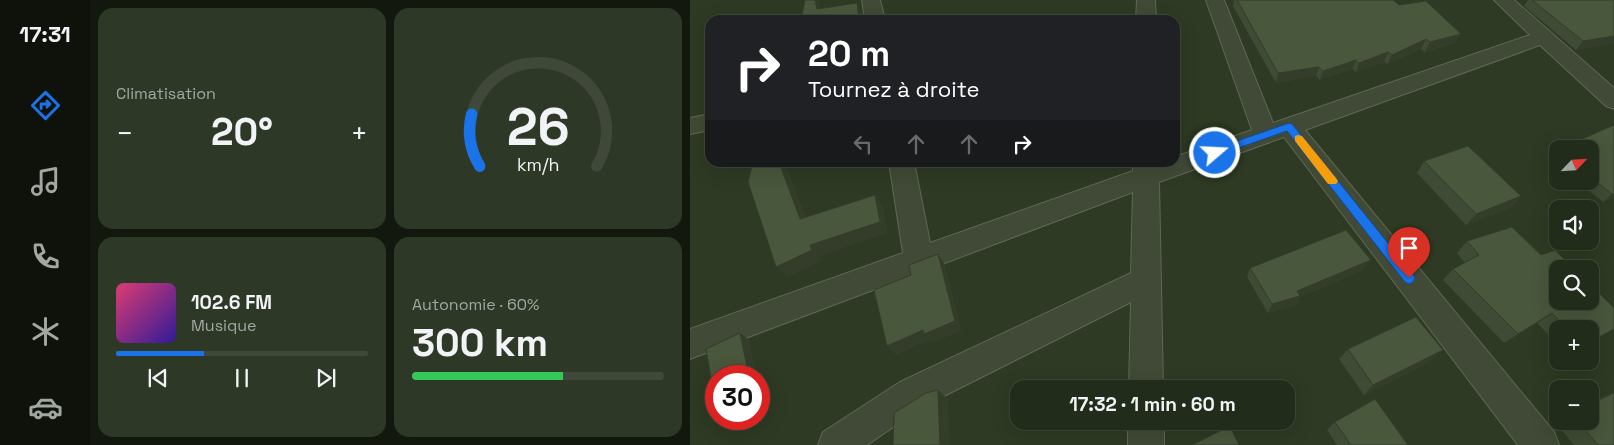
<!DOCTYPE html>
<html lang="fr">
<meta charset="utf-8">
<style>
:root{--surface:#222c1a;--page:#2e3827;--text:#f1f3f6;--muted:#a2a7a2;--line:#3f4839;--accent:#1a73e8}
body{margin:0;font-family:"Space Grotesk",sans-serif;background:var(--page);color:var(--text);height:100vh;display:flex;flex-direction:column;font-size:19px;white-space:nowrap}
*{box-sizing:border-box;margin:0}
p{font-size:16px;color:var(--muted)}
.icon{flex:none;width:28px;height:28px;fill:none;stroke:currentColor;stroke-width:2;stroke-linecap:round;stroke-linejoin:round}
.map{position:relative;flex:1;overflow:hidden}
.side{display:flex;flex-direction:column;gap:8px;padding:8px;background:#13180e;width:600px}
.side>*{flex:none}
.top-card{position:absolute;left:15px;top:15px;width:475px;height:152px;border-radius:15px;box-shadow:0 5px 20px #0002,0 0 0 1px var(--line);background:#202124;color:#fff;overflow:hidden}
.needle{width:32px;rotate:65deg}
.buttons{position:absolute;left:859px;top:140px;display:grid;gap:10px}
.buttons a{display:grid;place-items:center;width:50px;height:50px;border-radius:10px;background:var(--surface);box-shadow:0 5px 20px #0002,0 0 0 1px var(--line);font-size:25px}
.speed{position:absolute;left:15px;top:365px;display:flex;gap:10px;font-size:25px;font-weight:700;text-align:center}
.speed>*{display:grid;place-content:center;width:65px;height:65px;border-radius:50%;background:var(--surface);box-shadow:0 5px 20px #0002,0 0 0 1px var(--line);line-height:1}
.speed .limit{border:8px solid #d22;background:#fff;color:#111}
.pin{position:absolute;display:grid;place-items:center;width:42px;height:42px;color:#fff;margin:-51px -21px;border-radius:50% 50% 50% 0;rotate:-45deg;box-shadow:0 0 5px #0007}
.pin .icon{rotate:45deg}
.me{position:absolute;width:55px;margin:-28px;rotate:71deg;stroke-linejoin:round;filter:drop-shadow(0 0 4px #0008)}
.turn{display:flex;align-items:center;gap:18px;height:105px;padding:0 20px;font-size:22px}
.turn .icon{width:65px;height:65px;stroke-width:2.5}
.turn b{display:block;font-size:35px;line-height:42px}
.lanes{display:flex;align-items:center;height:48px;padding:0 20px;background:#0003;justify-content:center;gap:25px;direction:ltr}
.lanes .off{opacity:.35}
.big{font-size:38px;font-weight:700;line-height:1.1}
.side .tile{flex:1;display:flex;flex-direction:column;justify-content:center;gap:8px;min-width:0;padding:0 18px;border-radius:15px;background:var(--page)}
.side .dial{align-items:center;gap:0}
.dial svg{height:130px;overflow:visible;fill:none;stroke:var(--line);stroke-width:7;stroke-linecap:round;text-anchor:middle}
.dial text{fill:var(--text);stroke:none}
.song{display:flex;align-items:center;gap:15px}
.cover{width:60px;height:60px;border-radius:8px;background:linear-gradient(135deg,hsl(340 70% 55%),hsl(250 70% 35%))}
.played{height:5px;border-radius:2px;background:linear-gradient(90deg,var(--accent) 35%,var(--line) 35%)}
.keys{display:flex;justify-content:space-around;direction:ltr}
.heat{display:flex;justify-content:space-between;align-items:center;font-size:28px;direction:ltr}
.charge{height:8px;border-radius:4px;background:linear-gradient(90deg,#34c759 60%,var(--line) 0)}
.side .tiles{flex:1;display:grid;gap:8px;grid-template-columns:repeat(2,1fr)}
.trip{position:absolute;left:320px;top:380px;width:285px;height:50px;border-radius:15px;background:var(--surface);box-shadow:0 5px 20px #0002,0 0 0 1px var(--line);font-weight:700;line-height:50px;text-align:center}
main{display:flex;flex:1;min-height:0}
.menu{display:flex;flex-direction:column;width:90px;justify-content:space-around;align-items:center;background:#0e120a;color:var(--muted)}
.menu .icon{width:35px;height:35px}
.menu .selected{color:var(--accent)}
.menu b{font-size:22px;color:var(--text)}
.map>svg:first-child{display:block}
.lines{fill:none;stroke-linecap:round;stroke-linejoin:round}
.minor-casing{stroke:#5e6854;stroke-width:2}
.minor{fill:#404a36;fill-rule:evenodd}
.wall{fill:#3f4b34}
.shaded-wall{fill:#333d2a}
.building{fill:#49573c;stroke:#333d2a}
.route{fill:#1a73e8;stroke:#114b97}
.slow{fill:#f59e0b}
</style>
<main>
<nav class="menu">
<b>17:31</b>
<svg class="icon selected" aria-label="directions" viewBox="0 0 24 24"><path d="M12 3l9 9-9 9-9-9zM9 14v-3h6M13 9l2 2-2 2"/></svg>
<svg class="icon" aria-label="music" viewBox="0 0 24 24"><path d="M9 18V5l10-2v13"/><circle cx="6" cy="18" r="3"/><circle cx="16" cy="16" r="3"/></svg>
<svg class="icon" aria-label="phone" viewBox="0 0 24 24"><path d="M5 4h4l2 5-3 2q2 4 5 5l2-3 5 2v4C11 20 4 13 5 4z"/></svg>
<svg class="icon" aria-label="climate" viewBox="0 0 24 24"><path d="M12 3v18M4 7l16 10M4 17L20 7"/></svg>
<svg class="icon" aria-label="car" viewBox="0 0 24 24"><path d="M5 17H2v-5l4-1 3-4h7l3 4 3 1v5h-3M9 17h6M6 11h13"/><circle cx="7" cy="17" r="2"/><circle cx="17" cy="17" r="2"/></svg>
</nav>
<section class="side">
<div class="tiles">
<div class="tile"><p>Climatisation</p>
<div class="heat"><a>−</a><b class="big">20°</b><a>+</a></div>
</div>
<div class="tile dial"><svg viewBox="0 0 100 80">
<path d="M14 69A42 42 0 1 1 86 69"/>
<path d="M14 69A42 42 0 0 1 9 37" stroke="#1a73e8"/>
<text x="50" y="56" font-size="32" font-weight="700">26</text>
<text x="50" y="72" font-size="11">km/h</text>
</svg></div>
<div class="tile">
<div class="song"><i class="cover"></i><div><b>102.6 FM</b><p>Musique</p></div></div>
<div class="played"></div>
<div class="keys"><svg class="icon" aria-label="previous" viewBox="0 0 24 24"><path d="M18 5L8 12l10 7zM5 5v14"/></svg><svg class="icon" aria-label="pause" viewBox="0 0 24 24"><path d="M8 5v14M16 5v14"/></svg><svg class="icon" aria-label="next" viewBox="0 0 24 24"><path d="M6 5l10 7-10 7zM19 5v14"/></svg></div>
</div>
<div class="tile"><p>Autonomie · 60%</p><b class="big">300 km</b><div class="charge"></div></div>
</div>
</section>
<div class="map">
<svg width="924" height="445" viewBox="0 0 924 445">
<rect width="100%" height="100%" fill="#2e3a23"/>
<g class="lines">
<g class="minor-casing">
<path id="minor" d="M172 0H190L195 20H175Z
M447 0H465L466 20H446Z
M516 0H534L583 123 840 35 804 0H824L924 88V109L916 106 850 45 615 130 864 432 869 445H828L594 137 469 182 473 389H439L441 302 234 406 177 445H128L133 432 210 382 441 273 443 192 0 359V329L213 253 199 162H224L240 243 443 171V162H485V157L562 130Z
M20 114V130L0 134V118Z
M438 421H474V445H438Z"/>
</g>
<use href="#minor" class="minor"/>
</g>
<path class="wall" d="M544 0H703L709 5 765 43 735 52 731 49 697 64 694 62 666 72 662 69 630 80 626 76 586 83 543 6Z
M838 0H924V43L886 50 834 6Z
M924 125V197L913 202 887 181H900V149Z
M868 149V165L859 158Z
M734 161 831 196 821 208 776 225 727 173Z
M777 241 900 329H868V344L847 323 814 343 753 280 763 269 775 263 767 253Z
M560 268 674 270 610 297 606 305 578 313 557 277Z
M658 349 741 361 674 395 649 359Z
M924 392V445H884L864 421 868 419V421H900V403Z
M645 422 718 445H647L637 430Z"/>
<path class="shaded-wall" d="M125 0H129L133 20 127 9Z
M167 3 172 14 173 20H169Z
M771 34 765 43 735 52 740 42Z
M924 36V43L886 50 893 41Z
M736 39 731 49 697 64 702 55Z
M698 52 694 62 666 72 669 63Z
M666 60 662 69 630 80 633 71Z
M629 67 626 76 586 83 588 73Z
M89 162H95L121 230 110 219Z
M924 193V197L913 202 922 194Z
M185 195 193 207 198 233 130 256 132 261 98 277 86 267 120 245Z
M831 196 821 208 776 225 786 214Z
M248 254 255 265 272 331 242 343 240 340 206 355 197 346 233 330Z
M681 260 674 270 610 297 606 305 578 313 582 304 607 291Z
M862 313 847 323 814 343 828 334Z
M50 333 59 340 67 376H59Z
M753 350 741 361 674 395 683 385Z
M248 390 258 399 260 445H250Z"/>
<path class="building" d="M115 0H125L127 9 167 3 169 20H111Z
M547 0H703L709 5 736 1 771 34 740 42 736 39 702 55 698 52 669 63 666 60 633 71 629 67 588 73Z
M842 0H924V36L893 41Z
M924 125V193L922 194 900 177V149H869Z
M778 146 831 196 786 214 734 161Z
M63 162H89L110 219 185 195 190 222 120 245 122 250 86 267 58 182Z
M822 227 851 255 865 250 884 269H868V301H900V284L924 308V329L900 342V329H878L862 313 828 334 763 269 789 255 777 241Z
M656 230 681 260 607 291 610 296 582 304 560 268Z
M248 254 265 321 234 334 233 330 197 346 184 290 221 275 219 265Z
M726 317 753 350 683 385 658 349Z
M50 333 59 376H26V394L24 395 16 349Z
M248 390 250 445H203L204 413 236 393Z
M924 393V445H908L888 421H900V404Z
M685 399 718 445H661L645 422Z
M540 426 549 445H502Z"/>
<path class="route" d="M599 123 602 124 723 274 725 278 723 282 719 284 715 282 597 131 525 156 520 153 521 150Z"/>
<path class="slow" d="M608 135 612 136 646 178 648 181 646 184H638L605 141V136Z"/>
</svg>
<div class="buttons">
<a><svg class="needle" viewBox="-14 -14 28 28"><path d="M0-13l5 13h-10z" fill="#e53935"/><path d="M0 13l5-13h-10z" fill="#a2a7a2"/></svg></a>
<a><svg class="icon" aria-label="sound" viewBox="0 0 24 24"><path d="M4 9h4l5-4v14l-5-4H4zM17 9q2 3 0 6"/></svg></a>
<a><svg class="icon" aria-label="search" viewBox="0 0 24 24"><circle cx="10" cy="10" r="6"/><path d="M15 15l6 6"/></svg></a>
<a>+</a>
<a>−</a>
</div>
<div class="speed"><div class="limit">30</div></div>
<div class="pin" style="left:719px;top:278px;background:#d93025"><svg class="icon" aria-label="arrive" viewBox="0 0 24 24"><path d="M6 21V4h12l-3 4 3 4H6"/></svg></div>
<svg class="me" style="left:525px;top:153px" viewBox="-20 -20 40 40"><circle r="17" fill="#1a73e8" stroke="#fff" stroke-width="3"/><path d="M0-11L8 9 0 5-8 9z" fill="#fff"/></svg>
<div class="trip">17:32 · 1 min · 60 m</div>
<div class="top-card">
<div class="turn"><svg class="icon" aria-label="right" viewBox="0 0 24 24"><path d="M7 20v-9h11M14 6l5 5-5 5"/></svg><div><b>20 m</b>Tournez à droite</div></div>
<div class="lanes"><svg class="icon off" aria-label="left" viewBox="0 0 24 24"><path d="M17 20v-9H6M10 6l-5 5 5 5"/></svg><svg class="icon off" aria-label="ahead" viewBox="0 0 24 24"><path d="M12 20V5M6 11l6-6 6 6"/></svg><svg class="icon off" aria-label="ahead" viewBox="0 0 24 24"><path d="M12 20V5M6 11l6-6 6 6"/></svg><svg class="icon" aria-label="right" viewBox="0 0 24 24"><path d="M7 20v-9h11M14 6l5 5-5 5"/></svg></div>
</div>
</div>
</main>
